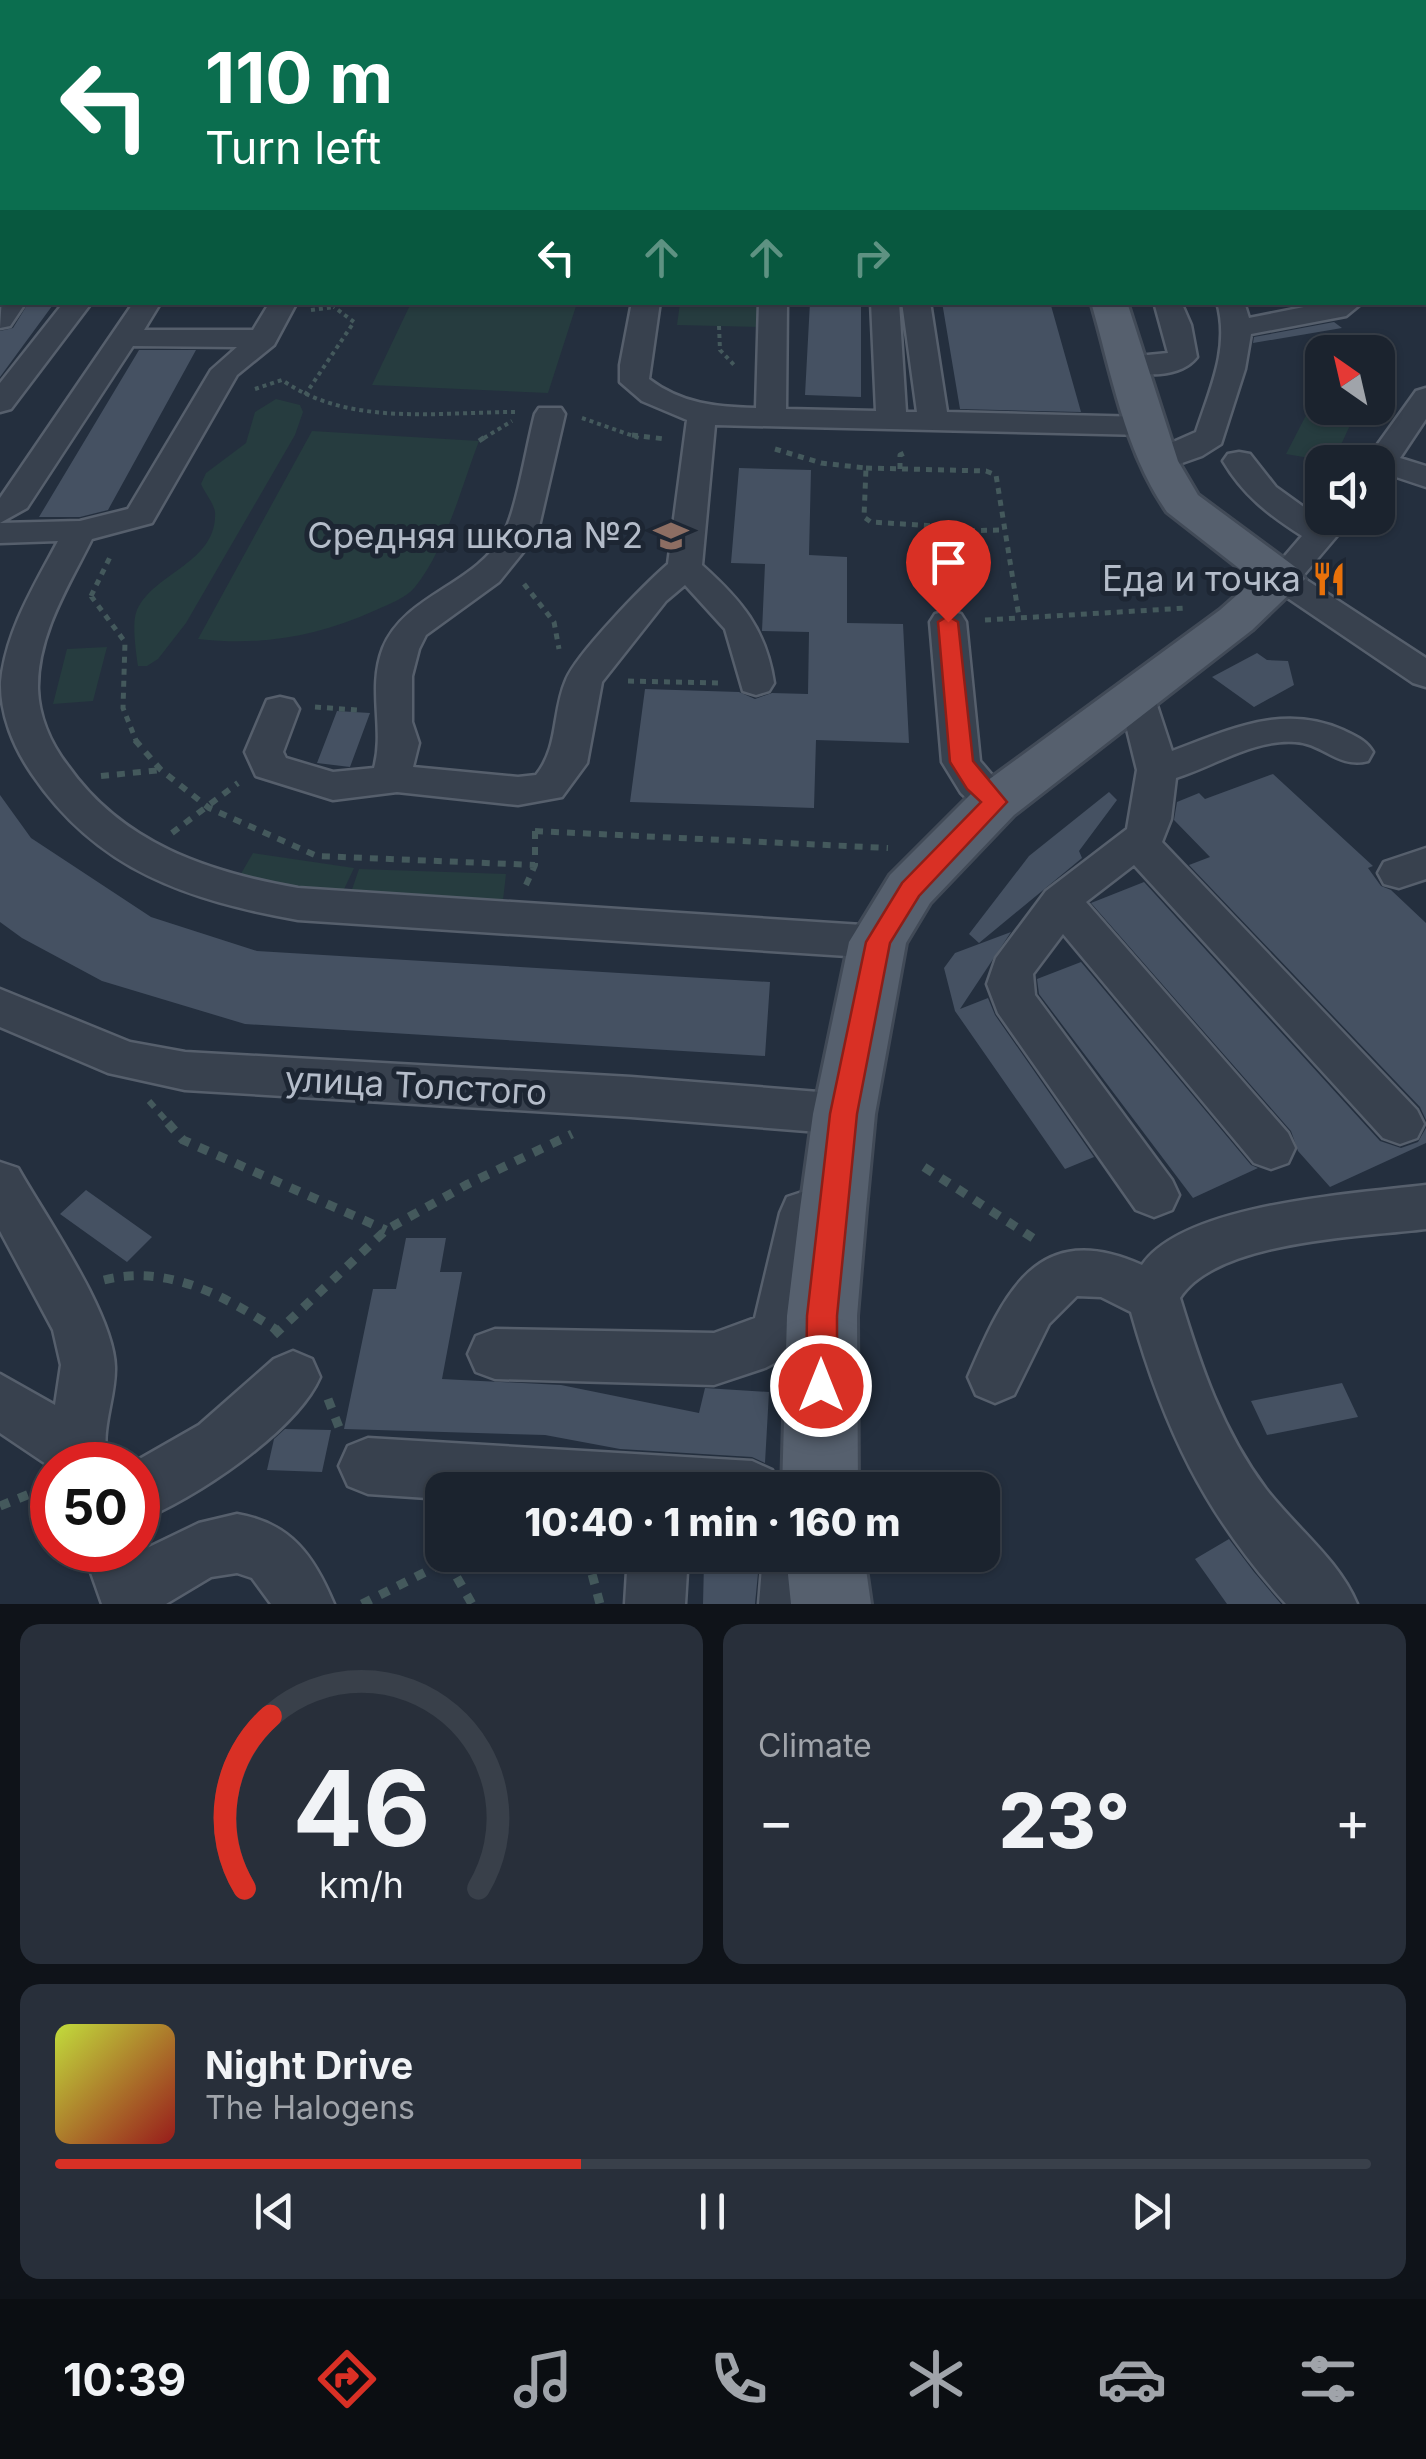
<!DOCTYPE html>
<meta charset="utf-8">
<style>
:root{--surface:#1b232e;--page:#282f3a;--text:#f1f3f6;--muted:#a0a4aa;--line:#39404a;--accent:#d93025}
body{margin:0;font-family:Inter,sans-serif;background:var(--page);color:var(--text);height:100vh;display:flex;flex-direction:column;font-size:38px;white-space:nowrap}
*{box-sizing:border-box;margin:0}
p{font-size:32px;color:var(--muted)}
.icon{flex:none;width:55px;height:55px;fill:none;stroke:currentColor;stroke-width:2;stroke-linecap:round;stroke-linejoin:round}
.map{position:relative;height:1604px;overflow:hidden}
.side{display:flex;flex-direction:column;gap:20px;padding:20px;background:#0f1319;flex:1}
.side>*{flex:none}
.hud{position:absolute;left:0px;top:0px;width:1428px;height:305px;box-shadow:0 2px 8px #0004,0 0 0 2px var(--line);background:#0b6e4f;color:#fff;overflow:hidden}
.needle{width:65px;rotate:326deg}
.tools{position:absolute;left:1305px;top:335px;display:grid;gap:20px}
.tools a{display:grid;place-items:center;width:90px;height:90px;border-radius:20px;background:var(--surface);box-shadow:0 2px 8px #0004,0 0 0 2px var(--line);font-size:50px}
.speed{position:absolute;left:30px;top:1442px;display:flex;gap:20px;font-size:50px;font-weight:700;text-align:center}
.speed>*{display:grid;place-content:center;width:130px;height:130px;border-radius:50%;background:var(--surface);box-shadow:0 2px 8px #0004,0 0 0 2px var(--line);line-height:1}
.speed .limit{border:15px solid #d22;background:#fff;color:#111}
.pin{position:absolute;display:grid;place-items:center;width:85px;height:85px;color:#fff;margin:-102px -42px;border-radius:50% 50% 50% 0;rotate:-45deg;box-shadow:0 0 10px #0007}
.pin .icon{rotate:45deg}
.me{position:absolute;width:110px;margin:-55px;rotate:0deg;stroke-linejoin:round;filter:drop-shadow(0 0 8px #0008)}
.turn{display:flex;align-items:center;gap:35px;height:210px;padding:0 40px;font-size:45px}
.turn .icon{width:130px;height:130px;stroke-width:2.5}
.turn b{display:block;font-size:70px;line-height:85px}
.lanes{display:flex;align-items:center;height:95px;padding:0 40px;background:#0003;justify-content:center;gap:50px;direction:ltr}
.lanes .off{opacity:.35}
.big{font-size:75px;font-weight:800;line-height:1.1}
.side .card{flex:1;display:flex;flex-direction:column;justify-content:center;gap:15px;min-width:0;padding:0 35px;border-radius:20px;background:var(--page)}
.side .dial{align-items:center;gap:0}
.dial svg{height:260px;overflow:visible;fill:none;stroke:var(--line);stroke-width:7;stroke-linecap:round;text-anchor:middle}
.dial text{fill:var(--text);stroke:none}
.song{display:flex;align-items:center;gap:30px}
.cover{width:120px;height:120px;border-radius:15px;background:linear-gradient(135deg,hsl(70 70% 55%),hsl(0 70% 35%))}
.played{height:10px;border-radius:5px;background:linear-gradient(90deg,var(--accent) 40%,var(--line) 40%)}
.keys{display:flex;justify-content:space-around;direction:ltr}
.heat{display:flex;justify-content:space-between;align-items:center;font-size:55px;direction:ltr}
.side .tiles{flex:1;display:grid;gap:20px;grid-template-columns:1fr 1fr}
.card:last-child{grid-column:span 2}
.trip{position:absolute;left:425px;top:1472px;width:575px;height:100px;border-radius:20px;background:var(--surface);box-shadow:0 2px 8px #0004,0 0 0 2px var(--line);font-weight:800;line-height:100px;text-align:center}
.menu{display:flex;height:160px;justify-content:space-around;align-items:center;background:#0b0e12;color:var(--muted)}
.menu .icon{width:70px;height:70px}
.menu .active{color:var(--accent)}
.menu b{font-size:45px;color:var(--text)}
.map>svg:first-child{display:block}
.green{fill:#263c3f}
.building{fill:#455162}
.lines{fill:none;stroke-linecap:round;stroke-linejoin:round}
.minor-casing{stroke:#565f6c;stroke-width:5}
.major-casing{stroke:#414a57;stroke-width:6}
.path-far3{stroke:#44595c;stroke-width:4;stroke-dasharray:4 4;stroke-linecap:butt}
.path-far2{stroke:#44595c;stroke-width:5;stroke-dasharray:6 6;stroke-linecap:butt}
.path-far1{stroke:#44595c;stroke-width:6;stroke-dasharray:8 8;stroke-linecap:butt}
.path{stroke:#44595c;stroke-width:9;stroke-dasharray:10 10;stroke-linecap:butt}
.minor{fill:#38414e;fill-rule:evenodd}
.major{fill:#56606e;fill-rule:evenodd}
.route{fill:#d93025;stroke:#8d1f18;stroke-width:2.5}
.labels{text-anchor:middle;stroke-width:10;stroke-linejoin:round;paint-order:stroke}
.poi-label{font-size:35px;fill:#b4bcc9;stroke:#1d2633;text-anchor:end}
.street-label{font-size:35px;fill:#b4bcc9;stroke:#1d2633}
</style>
<div class="map">
<svg width="1426" height="1604" viewBox="0 0 1426 1604">
<rect width="100%" height="100%" fill="#242f3e"/>
<path class="green" d="M411 303V302L577 303 548 393 372 385Z
M680 303H762L760 327 677 325Z
M1315 398 1322 400V408H1358L1333 462 1286 454Z
M276 399 300 405 303 412 295 435 186 623 158 659 147 666H138C136 654 132 624 136 613 149 574 218 564 215 512 214 504 205 493 201 484L206 473 246 443 255 412Z
M312 431 479 441C462 485 445 551 415 587 406 598 389 604 376 610 316 637 262 646 198 639Z
M107 647 93 701 53 704 67 649Z
M253 853 354 868 339 900 235 884Z
M359 869 506 874 502 909 347 904Z"/>
<path class="building" d="M29 302H55L0 377V331L13 328Z
M810 302H861V397L805 395Z
M942 302H1050L1081 412 960 409Z
M1334 322 1342 328 1253 343 1254 337Z
M139 350H196L108 510 80 517H39Z
M739 468 811 470 809 555 847 557V623L903 624 909 743 816 740 814 808 630 802 645 689 739 692 755 699 772 693 808 694 809 632 762 631 765 564 731 563Z
M1257 653 1267 660 1288 661 1294 685 1254 707 1212 677Z
M337 711 370 713 350 767 317 763Z
M1273 774 1373 866 1368 868 1381 886 1391 890 1426 923V1120L1420 1107 1189 865 1210 857 1174 820 1177 802 1199 793 1205 799Z
M1109 792 1117 800 1079 851 1082 858 979 943 969 934 1029 856Z
M0 795 31 838 151 917 257 951 770 982 765 1056 245 1024 102 981 22 938 0 922Z
M1144 882 1380 1141 1401 1148 1418 1142 1426 1128V1143L1330 1187 1298 1151 1291 1131 1091 903Z
M1011 932 960 1009 988 998 995 1015 1094 1157 1065 1169 955 1011 944 968 955 953Z
M1081 962 1251 1165 1258 1168 1193 1198 1039 994 1037 979Z
M86 1190 152 1237 127 1262 60 1214Z
M406 1238H446L440 1272H462L442 1379 561 1385 699 1413 705 1388 769 1392 765 1463 752 1457 620 1449 545 1435 344 1429 373 1289H396Z
M1342 1383 1358 1417 1267 1435 1251 1401Z
M285 1429 331 1430 322 1472 267 1470 274 1439Z
M1229 1539 1254 1572 1281 1604H1227L1195 1559Z
M704 1562 759 1563 755 1604H703Z"/>
<g class="lines">
<g class="minor-casing">
<path id="minor" d="M485 0H508L510 2H487Z
M616 0H638L640 2H618Z
M710 0H733L735 2H712Z
M1084 0H1104L1105 2H1086Z
M1425 88H1426V102H1425Z
M1426 117V132H1425V117Z
M1425 184H1426V198H1425Z
M2 243V261L0 262V244Z
M2 297V302H26L10 326 0 328Z
M64 302H92L11 409 0 412V383Z
M134 302H161L144 330H253L270 302H297L274 345 237 375 152 523 92 539C69 585 37 635 38 689 39 717 51 744 68 766 123 844 208 872 298 888L878 926 893 930 900 942 893 954 878 958 298 920C188 900 98 871 32 774 14 748 0 715 1 682 6 631 34 586 58 541L0 543V523L80 521 128 509 211 370 237 347 133 346 27 508 0 523V498Z
M632 302H660L649 379C682 404 716 407 756 408L759 302H787L786 409 876 411 871 302H899L906 412H917L902 302H930L947 412 1145 417 1156 420 1160 426 1156 432 1145 435 715 425 702 565C741 600 766 629 774 683L769 691 756 695 743 691 725 629 685 585 666 601 602 682 587 763 562 797 518 805 397 792 333 800 256 776 245 752 267 700 280 697 293 700 299 709 283 752 286 758 333 772 374 768C385 729 367 689 383 648 405 594 477 585 504 533 517 508 527 444 535 414L539 408H561L565 414 537 535 499 582 426 635 419 649 412 676V722L419 743 413 767 518 777 536 775C559 747 552 712 566 680 577 653 645 584 668 564L687 420 642 401 620 382V365Z
M1154 302H1181L1191 325 1197 357C1180 379 1142 376 1117 370L1113 364 1117 358 1168 353Z
M1217 302H1244L1249 318 1329 302H1363L1346 316 1251 334 1245 369 1221 444 1202 456 1168 468H1146L1141 461 1146 454 1196 432C1210 389 1230 348 1217 302Z
M1426 388V419L1400 458 1426 466V487L1387 474 1378 476V462H1365L1416 391Z
M1239 452 1250 454 1276 487 1319 518 1322 513V518H1352L1302 577 1426 658V687L1413 683 1270 586 1265 579 1302 536C1269 515 1243 495 1223 461L1228 454Z
M948 611 961 614 966 622 980 761 1015 802 1009 812 995 816 981 812 961 793 942 762 930 622 935 614Z
M1137 681 1150 684 1172 751C1229 730 1283 703 1343 730 1355 736 1366 740 1373 752L1368 761C1338 769 1323 743 1295 742 1254 739 1214 766 1176 778L1171 819 1162 842 1417 1110 1424 1124 1417 1138 1400 1144 1383 1138 1134 865 1086 902 1288 1133 1295 1148 1288 1163 1271 1169 1254 1163 1063 934 1033 974 1035 995 1172 1180 1179 1195 1172 1210 1154 1217 1136 1210 998 1013 987 984 996 958 1046 891 1127 829 1137 770 1118 693 1124 684Z
M1426 848V879L1399 888 1384 884 1378 873 1384 862Z
M0 989 130 1042 185 1052 631 1077 844 1094 861 1100 868 1114 861 1128 844 1134 631 1117 185 1090 108 1073 0 1027Z
M0 1162 18 1168C45 1216 114 1314 115 1367 116 1399 98 1434 109 1465H52V1468L0 1433V1374L55 1405 61 1365 53 1330 0 1231Z
M1426 1185V1229C1362 1237 1217 1240 1180 1298 1201 1367 1222 1430 1266 1489 1295 1527 1339 1560 1357 1604H1286C1204 1513 1164 1429 1131 1312L1101 1297 1077 1296 1049 1324 1014 1395 995 1403 976 1395 968 1377C1004 1293 1037 1218 1142 1265 1184 1203 1355 1194 1426 1185Z
M805 1191 823 1197 830 1213 805 1333 797 1351 765 1368 714 1385 495 1379 476 1372 468 1354 476 1336 495 1329 714 1333 755 1318 780 1213 787 1197Z
M293 1351 312 1359 320 1377C297 1431 192 1501 138 1521V1465H129L199 1425 274 1359Z
M368 1438 752 1461 772 1470 781 1490H442V1499L368 1494 348 1486 339 1466 348 1446Z
M237 1514C291 1523 314 1556 334 1604H271L252 1578 237 1573 211 1577 166 1604H102L83 1550H138V1538L143 1550 199 1523Z
M628 1555H688L685 1604H625Z
M763 1555H823L819 1604H759Z"/>
</g>
<g class="major-casing">
<path id="major" d="M1011 0H1037L1038 2H1013Z
M1091 302H1127L1178 461 1198 495 1298 569 1305 579 1252 630 1014 815 930 903 906 943 875 1114 866 1209 857 1316 858 1490H782L787 1316 800 1209 813 1114 849 942 890 875 976 789 1220 610 1254 580 1167 512C1124 450 1112 374 1091 302Z
M786 1555H864L871 1604H791Z"/>
</g>
<path class="path-far3" d="M1217 0 1222 2
M1254 0 1274 1
M1391 0 1398 2
M41 2 45 0
M311 310 334 307 336 302
M719 326 720 350 736 367
M255 389 282 380C349 427 437 412 515 412
M305 395 354 322 334 307
M582 418 639 438
M484 438 512 421"/>
<path class="path-far2" d="M632 435 665 439
M479 441 488 435
M775 449 821 463 866 468 864 517 871 522 934 526 945 531 947 591
M866 468 986 471 996 475 1019 617
M900 469V455L909 451
M945 531 1004 530
M524 584 554 622 559 649
M91 596 125 642 123 708 137 743
M91 596 112 553
M985 620 1187 608
M628 681 721 683
M315 707 357 710"/>
<path class="path-far1" d="M135 740 161 770 209 808 317 856 535 865
M101 776 161 770
M535 831 888 848
M172 833 238 783
M526 885 535 865V829
M149 1101 170 1125"/>
<path class="path" d="M168 1123 183 1140 386 1230
M924 1167 1039 1242
M104 1280C169 1264 225 1296 278 1331
M274 1335 386 1230 468 1184 572 1134
M328 1399 340 1430
M0 1506 47 1487
M587 1555 600 1604
M447 1560 472 1604
M362 1604 459 1555"/>
<use href="#minor" class="minor"/>
<use href="#major" class="major"/>
</g>
<path class="route" d="M948 616 958 622 973 761 1007 802 919 896 890 943 857 1114 837 1316V1386L832 1396 821 1401 810 1396 806 1386 807 1316 830 1114 866 942 902 883 981 802 967 789 950 762 938 622Z"/>
<defs>
<g id="school-bare" transform="scale(2.7)"><path d="M0-5L7-2L0 1L-7-2ZM-4 1L0 2.5L4 1V4Q0 6-4 4Z" fill="#8d6e63" stroke="#1d2633" stroke-width="2.5" paint-order="stroke"/></g>
<g id="restaurant-bare" transform="scale(2.7)"><path d="M-5-6h1v4h1v-4h1v4h1v-4h1v5L-1.5 .5V6h-2V.5L-5-1ZM5-6V6H3V1.5H1.5Q1.5-4 5-6Z" fill="#e8710a" stroke="#1d2633" stroke-width="2.5" paint-order="stroke"/></g>
</defs>
<g fill-rule="evenodd">
<use href="#school-bare" x="671" y="536"/>
<use href="#restaurant-bare" x="1329" y="579"/>
</g>
<g class="labels">
<g class="poi-label">
<text x="643" y="548">Средняя школа №2</text>
<text x="1301" y="591">Еда и точка</text>
</g>
<g class="street-label">
<text transform="translate(416 1086) rotate(3)" y="12">улица Толстого</text>
</g>
</g>
</svg>
<div class="tools">
<a><svg class="needle" viewBox="-14 -14 28 28"><path d="M0-13l5 13h-10z" fill="#e53935"/><path d="M0 13l5-13h-10z" fill="#a0a4aa"/></svg></a>
<a><svg class="icon" aria-label="sound" viewBox="0 0 24 24"><path d="M4 9h4l5-4v14l-5-4H4zM17 9q2 3 0 6"/></svg></a>
</div>
<div class="speed"><div class="limit">50</div></div>
<div class="pin" style="left:948px;top:622px;background:#d93025"><svg class="icon" aria-label="arrive" viewBox="0 0 24 24"><path d="M6 21V4h12l-3 4 3 4H6"/></svg></div>
<svg class="me" style="left:821px;top:1386px" viewBox="-20 -20 40 40"><circle r="17" fill="#d93025" stroke="#fff" stroke-width="3"/><path d="M0-11L8 9 0 5-8 9z" fill="#fff"/></svg>
<div class="trip">10:40 · 1 min · 160 m</div>
<div class="hud">
<div class="turn"><svg class="icon" aria-label="left" viewBox="0 0 24 24"><path d="M17 20v-9H6M10 6l-5 5 5 5"/></svg><div><b>110 m</b>Turn left</div></div>
<div class="lanes"><svg class="icon" aria-label="left" viewBox="0 0 24 24"><path d="M17 20v-9H6M10 6l-5 5 5 5"/></svg><svg class="icon off" aria-label="ahead" viewBox="0 0 24 24"><path d="M12 20V5M6 11l6-6 6 6"/></svg><svg class="icon off" aria-label="ahead" viewBox="0 0 24 24"><path d="M12 20V5M6 11l6-6 6 6"/></svg><svg class="icon off" aria-label="right" viewBox="0 0 24 24"><path d="M7 20v-9h11M14 6l5 5-5 5"/></svg></div>
</div>
</div>
<section class="side">
<div class="tiles">
<div class="card dial"><svg viewBox="0 0 100 80">
<path d="M14 69A42 42 0 1 1 86 69"/>
<path d="M14 69A42 42 0 0 1 22 16" stroke="#d93025"/>
<text x="50" y="56" font-size="32" font-weight="700">46</text>
<text x="50" y="72" font-size="11">km/h</text>
</svg></div>
<div class="card"><p>Climate</p>
<div class="heat"><a>−</a><b class="big">23°</b><a>+</a></div>
</div>
<div class="card">
<div class="song"><i class="cover"></i><div><b>Night Drive</b><p>The Halogens</p></div></div>
<div class="played"></div>
<div class="keys"><svg class="icon" aria-label="previous" viewBox="0 0 24 24"><path d="M18 5L8 12l10 7zM5 5v14"/></svg><svg class="icon" aria-label="pause" viewBox="0 0 24 24"><path d="M8 5v14M16 5v14"/></svg><svg class="icon" aria-label="next" viewBox="0 0 24 24"><path d="M6 5l10 7-10 7zM19 5v14"/></svg></div>
</div>
</div>
</section>
<nav class="menu">
<b>10:39</b>
<svg class="icon active" aria-label="directions" viewBox="0 0 24 24"><path d="M12 3l9 9-9 9-9-9zM9 14v-3h6M13 9l2 2-2 2"/></svg>
<svg class="icon" aria-label="music" viewBox="0 0 24 24"><path d="M9 18V5l10-2v13"/><circle cx="6" cy="18" r="3"/><circle cx="16" cy="16" r="3"/></svg>
<svg class="icon" aria-label="phone" viewBox="0 0 24 24"><path d="M5 4h4l2 5-3 2q2 4 5 5l2-3 5 2v4C11 20 4 13 5 4z"/></svg>
<svg class="icon" aria-label="climate" viewBox="0 0 24 24"><path d="M12 3v18M4 7l16 10M4 17L20 7"/></svg>
<svg class="icon" aria-label="car" viewBox="0 0 24 24"><path d="M5 17H2v-5l4-1 3-4h7l3 4 3 1v5h-3M9 17h6M6 11h13"/><circle cx="7" cy="17" r="2"/><circle cx="17" cy="17" r="2"/></svg>
<svg class="icon" aria-label="filters" viewBox="0 0 24 24"><path d="M4 7h16M4 17h16"/><circle cx="9" cy="7" r="2"/><circle cx="15" cy="17" r="2"/></svg>
</nav>
